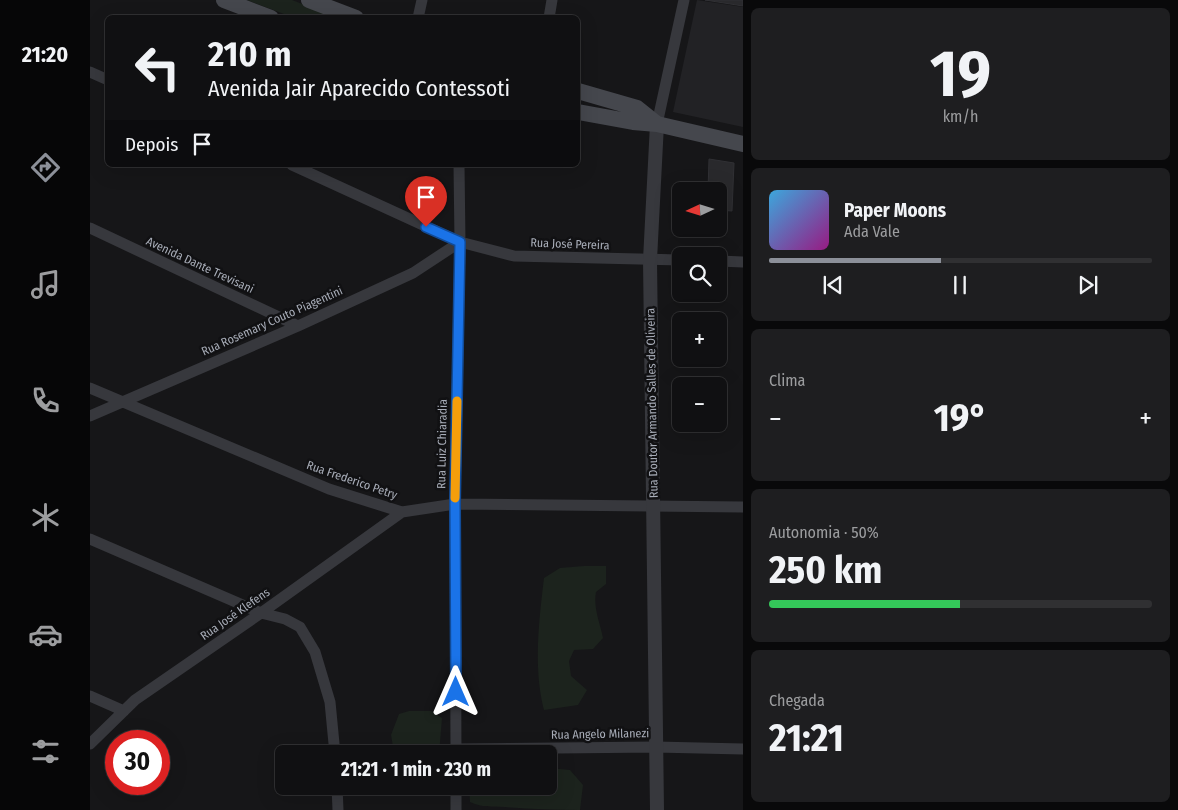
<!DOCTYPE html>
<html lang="pt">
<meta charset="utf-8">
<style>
:root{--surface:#101012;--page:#1e1e20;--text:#f1f3f6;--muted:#9c9d9f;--line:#303032;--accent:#8c9099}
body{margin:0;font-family:"Fira Sans Condensed",sans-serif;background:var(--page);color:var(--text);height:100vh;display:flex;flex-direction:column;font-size:19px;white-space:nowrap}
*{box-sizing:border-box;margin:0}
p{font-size:16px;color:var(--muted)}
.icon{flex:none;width:28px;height:28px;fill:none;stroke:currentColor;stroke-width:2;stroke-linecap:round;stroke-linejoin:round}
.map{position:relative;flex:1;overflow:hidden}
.details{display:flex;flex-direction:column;gap:8px;padding:8px;background:#09090a;width:435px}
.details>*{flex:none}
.top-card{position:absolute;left:15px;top:15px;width:475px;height:152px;border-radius:8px;box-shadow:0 5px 20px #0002,0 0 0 1px var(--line);background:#101012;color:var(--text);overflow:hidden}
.needle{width:32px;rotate:266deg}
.fabs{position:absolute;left:582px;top:182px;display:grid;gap:10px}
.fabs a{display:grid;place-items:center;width:55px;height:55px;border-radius:8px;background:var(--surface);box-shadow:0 5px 20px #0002,0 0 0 1px var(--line);font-size:25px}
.speed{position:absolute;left:15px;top:730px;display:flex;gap:10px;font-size:25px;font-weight:700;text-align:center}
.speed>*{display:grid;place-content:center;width:65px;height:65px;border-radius:50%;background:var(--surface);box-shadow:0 5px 20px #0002,0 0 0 1px var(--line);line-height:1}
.speed .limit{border:8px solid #d22;background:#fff;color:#111}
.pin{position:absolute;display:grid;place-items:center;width:42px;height:42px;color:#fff;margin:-51px -21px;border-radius:50% 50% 50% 0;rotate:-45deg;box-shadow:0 0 5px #0007}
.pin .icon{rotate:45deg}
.me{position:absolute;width:55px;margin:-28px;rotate:0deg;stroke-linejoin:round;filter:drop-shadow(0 0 4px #0008)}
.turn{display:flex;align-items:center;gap:18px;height:105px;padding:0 20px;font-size:22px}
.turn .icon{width:65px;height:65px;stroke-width:2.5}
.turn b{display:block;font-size:35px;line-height:42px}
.then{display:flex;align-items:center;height:48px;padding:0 20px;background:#0003;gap:10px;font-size:19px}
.big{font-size:38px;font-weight:700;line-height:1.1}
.details .tile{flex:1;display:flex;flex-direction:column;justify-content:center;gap:8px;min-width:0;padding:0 18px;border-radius:8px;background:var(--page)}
.details .dial{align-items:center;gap:0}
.dial b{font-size:65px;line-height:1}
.song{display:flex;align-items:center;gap:15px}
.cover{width:60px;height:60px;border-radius:8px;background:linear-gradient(135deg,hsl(200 70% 55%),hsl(310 70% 35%))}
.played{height:5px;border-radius:2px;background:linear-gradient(90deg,var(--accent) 45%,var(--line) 45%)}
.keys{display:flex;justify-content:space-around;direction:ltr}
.heat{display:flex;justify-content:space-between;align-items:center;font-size:28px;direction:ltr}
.charge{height:8px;border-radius:4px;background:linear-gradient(90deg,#34c759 50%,var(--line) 0)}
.trip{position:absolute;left:185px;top:745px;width:282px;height:50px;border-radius:8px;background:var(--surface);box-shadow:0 5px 20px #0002,0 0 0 1px var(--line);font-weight:700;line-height:50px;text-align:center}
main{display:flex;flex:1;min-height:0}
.tab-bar{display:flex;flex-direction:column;width:90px;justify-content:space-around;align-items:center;background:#060607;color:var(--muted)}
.tab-bar .icon{width:35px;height:35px}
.tab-bar .on{color:var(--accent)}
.tab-bar b{font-size:22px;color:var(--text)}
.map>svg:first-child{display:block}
.built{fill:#222225}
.green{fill:#1c231d}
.building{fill:#29292c;stroke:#303034}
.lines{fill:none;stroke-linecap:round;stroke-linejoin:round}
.minor{stroke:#37383d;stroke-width:11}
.tertiary{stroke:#37383d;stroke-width:14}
.secondary{stroke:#45474d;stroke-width:16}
.route-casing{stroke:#114b97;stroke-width:12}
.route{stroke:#1a73e8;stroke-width:9}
.slow{stroke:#f59e0b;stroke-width:9}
.labels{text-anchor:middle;stroke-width:5;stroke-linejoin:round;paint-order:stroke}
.street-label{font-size:12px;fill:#a8adb8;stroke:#111113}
</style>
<main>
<nav class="tab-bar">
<b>21:20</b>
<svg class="icon on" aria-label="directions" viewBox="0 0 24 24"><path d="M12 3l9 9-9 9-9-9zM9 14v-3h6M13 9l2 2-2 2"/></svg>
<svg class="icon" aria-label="music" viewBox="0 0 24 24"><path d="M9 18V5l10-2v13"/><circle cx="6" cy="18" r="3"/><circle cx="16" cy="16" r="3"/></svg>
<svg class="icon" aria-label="phone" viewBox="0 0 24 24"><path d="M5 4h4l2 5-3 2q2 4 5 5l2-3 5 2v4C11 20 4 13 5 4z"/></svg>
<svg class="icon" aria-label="climate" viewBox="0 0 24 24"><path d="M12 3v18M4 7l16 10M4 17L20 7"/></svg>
<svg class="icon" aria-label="car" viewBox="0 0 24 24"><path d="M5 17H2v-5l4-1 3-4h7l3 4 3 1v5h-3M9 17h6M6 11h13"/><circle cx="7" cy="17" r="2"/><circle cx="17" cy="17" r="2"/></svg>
<svg class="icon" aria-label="filters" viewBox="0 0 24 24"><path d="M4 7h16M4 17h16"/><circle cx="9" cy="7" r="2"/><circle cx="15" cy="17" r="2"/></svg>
</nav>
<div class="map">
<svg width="653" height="810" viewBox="0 0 653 810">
<rect width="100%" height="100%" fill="#161618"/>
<path class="built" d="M607 0 653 7V127L583 112Z"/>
<path class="green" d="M157 0H202L246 17H202Z
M494 566H516V584L506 592C503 607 510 623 513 638L503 649 484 650 479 661 481 676 497 690 488 705 454 710C443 668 449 620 454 578L470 568Z
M319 711H341L352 718 349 754H296L304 752 301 735 309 714Z
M459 768 480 770 493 785 490 810C465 810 440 809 415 807 400 806 394 808 380 802L379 786H459Z"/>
<path class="building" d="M615 0H653V6Z
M619 159 644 163 642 211 629 210V191H618Z"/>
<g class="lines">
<path class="minor" d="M328 18 332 0
M459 18 462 0
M0 72 18 80
M567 124 594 0
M202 165 370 242 424 256 591 260
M0 228 208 326
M629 261 653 262
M0 388 239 489 312 512 365 504 653 507
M0 416 208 326 323 273 370 242
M0 539 171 613 195 619 210 627 225 652 240 702 245 754
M0 696 34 711
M0 744 45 700 171 613 312 512
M366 749 566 747 653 749
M366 754 365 504 370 242 369 165
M247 786 248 810
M366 810V786"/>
<path class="tertiary" d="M567 124 560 260 567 810"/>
<path class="secondary" d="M134 0 181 18
M219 0 266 18
M488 91 547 108 567 124
M488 112 543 122 567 124 653 144"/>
</g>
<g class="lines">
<g class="route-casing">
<path id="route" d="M336 227 370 242 365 504 366 692"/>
</g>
<use href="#route" class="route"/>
<path class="slow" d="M365 498 367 401"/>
</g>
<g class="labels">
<g class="street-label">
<text transform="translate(480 244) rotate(2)" y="4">Rua José Pereira</text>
<text transform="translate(110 265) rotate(25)" y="4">Avenida Dante Trevisani</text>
<text transform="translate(182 321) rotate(-24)" y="4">Rua Rosemary Couto Piagentini</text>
<text transform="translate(562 403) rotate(-91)" y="4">Rua Doutor Armando Salles de Oliveira</text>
<text transform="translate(352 444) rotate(-89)" y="4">Rua Luiz Chiaradia</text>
<text transform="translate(262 480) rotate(19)" y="4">Rua Frederico Petry</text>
<text transform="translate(145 614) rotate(-35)" y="4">Rua José Klefens</text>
<text transform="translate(510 734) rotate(-1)" y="4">Rua Angelo Milanezi</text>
</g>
</g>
</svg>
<div class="fabs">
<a><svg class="needle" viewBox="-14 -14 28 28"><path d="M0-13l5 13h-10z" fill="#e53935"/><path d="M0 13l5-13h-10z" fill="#9c9d9f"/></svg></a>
<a><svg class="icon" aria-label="search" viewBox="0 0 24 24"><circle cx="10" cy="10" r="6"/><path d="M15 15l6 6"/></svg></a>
<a>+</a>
<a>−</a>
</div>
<div class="speed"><div class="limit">30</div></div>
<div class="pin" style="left:336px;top:227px;background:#d93025"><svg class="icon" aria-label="arrive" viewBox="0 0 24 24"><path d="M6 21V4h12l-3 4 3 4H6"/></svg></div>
<svg class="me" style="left:366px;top:692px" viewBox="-20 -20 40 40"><path d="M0-17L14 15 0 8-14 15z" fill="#1a73e8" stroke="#fff" stroke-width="4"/></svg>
<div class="trip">21:21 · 1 min · 230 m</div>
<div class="top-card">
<div class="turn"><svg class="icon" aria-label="left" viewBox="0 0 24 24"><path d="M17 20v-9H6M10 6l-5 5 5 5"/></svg><div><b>210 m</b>Avenida Jair Aparecido Contessoti</div></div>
<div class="then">Depois<svg class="icon" aria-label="arrive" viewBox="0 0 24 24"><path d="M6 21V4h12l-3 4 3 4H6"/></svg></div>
</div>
</div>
<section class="details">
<div class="tile dial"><b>19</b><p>km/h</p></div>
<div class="tile">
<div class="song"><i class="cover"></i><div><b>Paper Moons</b><p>Ada Vale</p></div></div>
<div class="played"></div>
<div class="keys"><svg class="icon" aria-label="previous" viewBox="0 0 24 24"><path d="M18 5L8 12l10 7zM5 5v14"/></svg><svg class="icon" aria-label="pause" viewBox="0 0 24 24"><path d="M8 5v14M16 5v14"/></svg><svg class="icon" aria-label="next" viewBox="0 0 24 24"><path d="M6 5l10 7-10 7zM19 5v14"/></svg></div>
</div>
<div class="tile"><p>Clima</p>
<div class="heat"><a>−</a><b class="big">19°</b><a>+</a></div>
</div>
<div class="tile"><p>Autonomia · 50%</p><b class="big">250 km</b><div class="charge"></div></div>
<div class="tile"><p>Chegada</p><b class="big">21:21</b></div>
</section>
</main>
